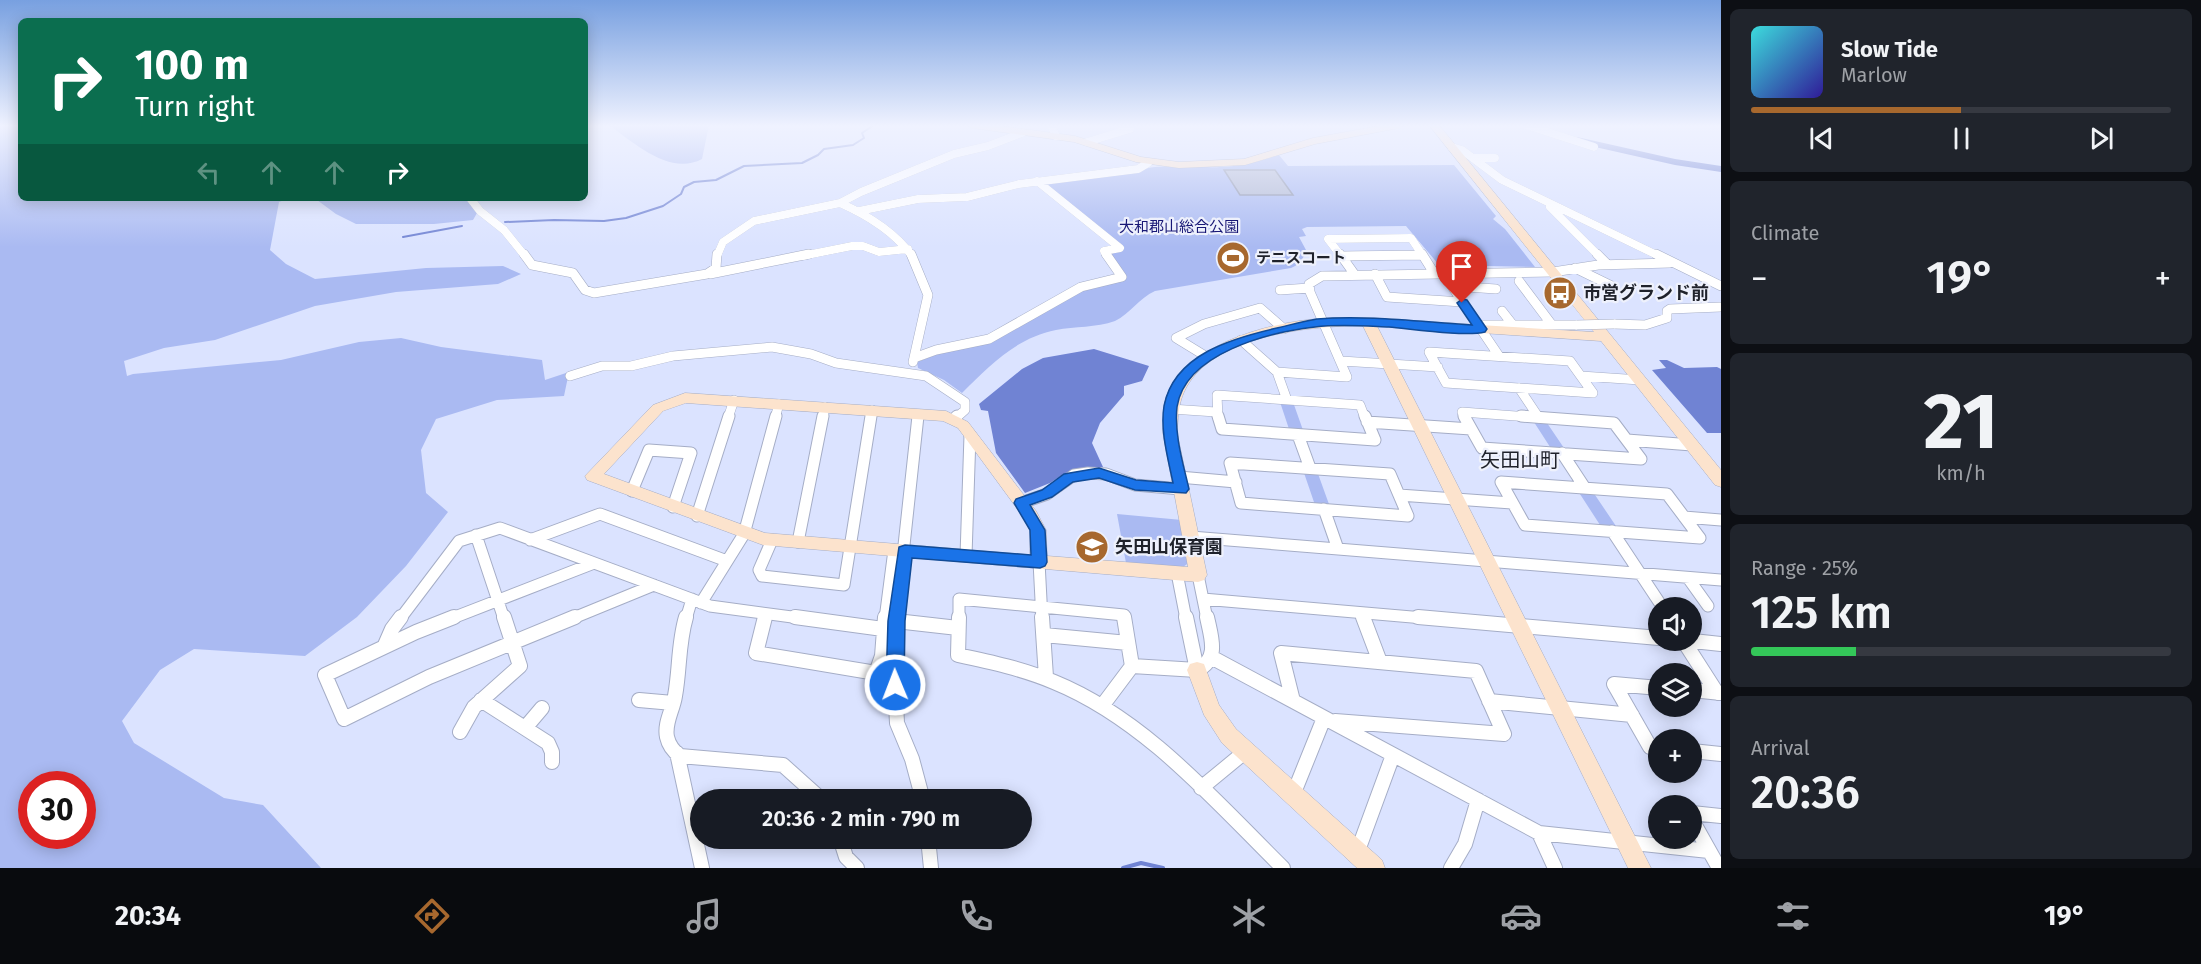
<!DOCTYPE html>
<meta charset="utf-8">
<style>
:root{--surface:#171b24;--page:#20242c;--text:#f1f3f6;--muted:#9ea1a6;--line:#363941;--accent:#a7682e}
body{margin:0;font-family:"Fira Sans","Noto Sans JP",sans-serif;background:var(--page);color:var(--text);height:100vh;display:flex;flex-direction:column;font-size:22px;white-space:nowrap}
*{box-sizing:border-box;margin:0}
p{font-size:20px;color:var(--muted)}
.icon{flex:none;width:33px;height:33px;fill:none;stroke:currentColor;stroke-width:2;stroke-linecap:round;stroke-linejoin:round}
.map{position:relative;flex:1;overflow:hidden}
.details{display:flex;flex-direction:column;gap:9px;padding:9px;background:#0d0f14;width:480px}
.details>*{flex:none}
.banner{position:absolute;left:18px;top:18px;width:570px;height:183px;border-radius:9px;box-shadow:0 3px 15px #0003;background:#0b6e4f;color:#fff;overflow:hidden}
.tools{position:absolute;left:1648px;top:597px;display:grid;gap:12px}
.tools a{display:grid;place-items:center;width:54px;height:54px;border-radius:50%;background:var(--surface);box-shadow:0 3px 15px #0003;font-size:30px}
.speed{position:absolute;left:18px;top:771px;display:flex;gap:12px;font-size:30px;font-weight:700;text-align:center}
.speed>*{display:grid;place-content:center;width:78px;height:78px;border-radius:50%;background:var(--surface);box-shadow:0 3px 15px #0003;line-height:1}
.speed .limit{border:9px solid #d22;background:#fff;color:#111}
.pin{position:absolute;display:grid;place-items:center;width:51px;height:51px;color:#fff;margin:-62px -26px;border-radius:50% 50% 50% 0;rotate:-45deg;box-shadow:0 0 6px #0007}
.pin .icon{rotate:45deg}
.me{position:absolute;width:66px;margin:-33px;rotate:359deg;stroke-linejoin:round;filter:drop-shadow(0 0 4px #0008)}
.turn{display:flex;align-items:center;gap:21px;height:126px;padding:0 18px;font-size:27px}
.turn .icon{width:78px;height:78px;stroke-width:2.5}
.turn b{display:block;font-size:42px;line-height:51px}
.lanes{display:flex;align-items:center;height:57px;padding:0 18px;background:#0003;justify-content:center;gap:30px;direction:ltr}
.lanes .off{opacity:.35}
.big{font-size:45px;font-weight:600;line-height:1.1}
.details .tile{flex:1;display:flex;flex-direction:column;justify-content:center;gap:9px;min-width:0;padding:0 21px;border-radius:9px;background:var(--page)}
.details .dial{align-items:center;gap:0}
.dial b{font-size:78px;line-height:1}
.song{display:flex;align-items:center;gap:18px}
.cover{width:72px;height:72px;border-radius:9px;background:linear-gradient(135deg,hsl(180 70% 55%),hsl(250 70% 35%))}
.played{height:6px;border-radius:3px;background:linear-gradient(90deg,var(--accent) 50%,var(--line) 50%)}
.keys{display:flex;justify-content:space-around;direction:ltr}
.heat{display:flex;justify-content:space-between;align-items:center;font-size:33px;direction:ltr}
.charge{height:9px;border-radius:4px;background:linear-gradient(90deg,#34c759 25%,var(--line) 0)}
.trip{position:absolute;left:690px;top:789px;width:342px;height:60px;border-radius:30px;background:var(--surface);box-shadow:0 3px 15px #0003;font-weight:600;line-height:60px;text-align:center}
.dock{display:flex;height:96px;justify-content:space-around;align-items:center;background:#090b0e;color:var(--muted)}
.dock .icon{width:42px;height:42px}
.dock .current{color:var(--accent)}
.dock b{font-size:27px;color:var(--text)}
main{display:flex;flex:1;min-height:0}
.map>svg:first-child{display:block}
.green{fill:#aabaf2;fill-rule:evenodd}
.water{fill:#7083d3}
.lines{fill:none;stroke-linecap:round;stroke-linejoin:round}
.stream-far1{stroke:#7083d3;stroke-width:2}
.stream{stroke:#7083d3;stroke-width:4}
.river{fill:#7083d3;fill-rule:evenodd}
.building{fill:#b2bad5;stroke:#8f97b0;stroke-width:1.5}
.street-far3-casing{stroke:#a5adc6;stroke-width:8}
.street-far2-casing{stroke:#a5adc6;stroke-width:10}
.street-far1-casing{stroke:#a5adc6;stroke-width:13}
.street-casing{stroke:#a5adc6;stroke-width:16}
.secondary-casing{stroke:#a5adc6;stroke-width:1}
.street-far3{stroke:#fff;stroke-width:8}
.street-far2{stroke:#fff;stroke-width:9}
.street-far1{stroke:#fff;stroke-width:11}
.street{stroke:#fff;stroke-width:14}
.secondary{fill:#fce3cd;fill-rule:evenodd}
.street-bridge-casing{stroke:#a5adc6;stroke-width:10;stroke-linecap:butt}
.street-bridge{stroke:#fff;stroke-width:9}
.route{fill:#1a73e8;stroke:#114b97;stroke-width:1.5}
.labels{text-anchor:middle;stroke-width:4.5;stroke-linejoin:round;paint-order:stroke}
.far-park-label{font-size:15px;fill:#191876;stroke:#eef1fc}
.far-poi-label{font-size:15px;font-weight:bold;fill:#1f222b;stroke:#eef1fc;text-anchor:start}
.poi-label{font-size:18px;font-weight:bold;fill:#1f222b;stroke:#eef1fc;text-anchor:start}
.neighbourhood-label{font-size:20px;fill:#1f222b;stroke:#eef1fc}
</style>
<main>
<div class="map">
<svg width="1721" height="868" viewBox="0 0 1721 868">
<rect width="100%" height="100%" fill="#dbe3ff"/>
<path class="green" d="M0 125H21V198H289L279 202 270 250 286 264 315 279 426 268 503 266 521 274 498 284 396 292 315 306 215 340 164 348 124 361 127 376 133 374 281 360 359 342 401 338 441 347 542 360 545 380 569 372 564 396 497 400 436 419 421 450 426 493 448 512 406 566 357 617 305 656 194 649 160 670 122 721 134 743 224 798 263 805 321 868H0ZM32 784H82V836H32Z
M609 125H709L702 159C670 176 634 143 609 125Z
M1279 155 1288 166 1454 165 1496 216 1493 219 1505 229 1535 267 1439 265 1406 226 1307 227 1302 229 1306 236 1299 237 1306 250C1303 260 1300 264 1291 268L1155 291C1139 298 1130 314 1115 321 1096 328 1075 326 1056 330 1016 338 990 365 962 393L944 380 918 368 917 362 954 348 996 338 1091 284 1124 276 1107 252 1123 247C1097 224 1068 205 1041 182L1142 170C1156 163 1203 168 1223 167 1243 166 1260 161 1279 155Z
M307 198H470L477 213 473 220 434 224H356L336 214 317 200Z
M1280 402H1293L1304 433 1290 432Z
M1532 419 1545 420 1566 451 1552 450Z
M1303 470 1317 471 1330 507 1315 505Z
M1578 491 1593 492 1618 529 1602 528Z
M1117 514 1182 520 1190 562 1183 567 1126 563Z"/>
<path class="water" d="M1094 349 1149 366 1142 381 1124 386V395L1100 423 1092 443 1103 467 1065 473 1050 483 1025 493 996 453 988 411 981 410 979 404 1022 369 1043 358Z
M1659 360H1667L1684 368 1717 367 1721 369V433H1707L1652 370 1666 368Z"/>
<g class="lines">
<path class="stream-far1" d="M505 222 554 220 604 221 626 218 663 206 681 194 684 187 694 182 716 180 744 166 802 163 818 155 824 149 853 145 864 138 862 133 874 125
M403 237 462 226"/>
<path class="stream" d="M1123 868 1141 863 1163 868"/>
<path class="river" d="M1577 137 1675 159 1721 166V172L1675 165 1573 142V138Z"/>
</g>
<path class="building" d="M1224 170H1275L1293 195H1240Z"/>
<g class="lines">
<g class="street-far3-casing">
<path id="street-far3" d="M1051 125 1056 136
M1526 125 1594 147
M1087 142 1130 129V125
M1452 147 1462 150 1502 180 1659 256
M1473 158H1495
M1037 181 1120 248 1104 251 1107 256
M470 198 480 211 504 230 525 256
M840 203C867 215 894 231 912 256
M1550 207 1599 256
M859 211 918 199 967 197 1019 184 1138 169 1148 163
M1328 239 1411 238 1423 256
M1328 239 1341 256
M717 256 723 242 754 221 840 203 861 192 954 154 988 146 1022 133
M802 256 852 246H863L879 252 908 249
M1345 256 1422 255"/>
</g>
<g class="street-far2-casing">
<path id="street-far2" d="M524 254 532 265 573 273 585 290 594 293 707 274 716 268 717 254
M911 254 928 295 913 362
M1340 254 1355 275
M1422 254 1434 273
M1597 254 1607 264
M1656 254 1721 286
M1341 256 1422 255
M1575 268 1614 287
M1443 273 1499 356
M710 274 809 254
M1375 274 1387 297 1462 302
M1519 281 1552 325
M1452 286 1496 289
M1280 290 1309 288
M1502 311 1513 325
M1614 324 1645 325 1667 318V311L1670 309 1721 307
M1478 325H1577
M1241 340 1277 372 1287 400
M1429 352 1570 361 1593 393 1446 383Z
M1207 357 1176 338 1204 324 1260 308 1284 329
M914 358 936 350 989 339 1081 287 1122 277 1106 254
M1341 361 1438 367
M1277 372 1347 377 1310 292 1309 284 1322 276 1553 272 1598 265 1670 263
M570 376 602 366H631L673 356 772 347 811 354 836 363 926 376 965 402V410L956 418
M1581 376 1640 380
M1519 388 1539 418
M1171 409 1216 412
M728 418 734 400
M775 418 779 404
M823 418 825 407
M871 418 872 410
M918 418V414
M1218 418 1217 395 1360 405 1365 418
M1465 418 1462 412 1542 418"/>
</g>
<g class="street-far1-casing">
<path id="street-far1" d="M1218 416 1222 429 1375 440 1365 416
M1464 416 1482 448 1641 459 1614 423 1521 416
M954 419 957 416
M1367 422 1471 429
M1298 435 1310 468
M1627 440 1692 445
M1562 453 1585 488
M1230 463 1390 474 1408 516 1241 503Z
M1179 477 1236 482
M1501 482 1667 494 1700 538 1525 525Z
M632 491 649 450 691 453 673 507
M1399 495 1512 503
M1021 503 1047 494 1074 475 1088 473 1106 474 1135 485 1181 489
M1324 509 1338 549
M697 516 729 416
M1684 517 1721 520
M1612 531 1659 602
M476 535 504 619
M1191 537 1721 580
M530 540 600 514 727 561
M772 540 759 570 762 576 844 585 871 416
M798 542 823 416
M966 556 970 435
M1039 562 1042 619
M1177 573 1186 619
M1198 575 1207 619
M1688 578 1708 606
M1203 599 1435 619
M701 603 744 534 776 416
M1361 613 1363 619
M400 619 459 541 500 528 710 606 807 619
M450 619 594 563
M571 619 654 585
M686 619 692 599
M765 619 766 614
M885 619 894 550
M896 619 918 416
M959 619V599L1124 615 1125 619"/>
</g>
<g class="street-casing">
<path id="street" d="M454 617 416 632 325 675 344 719 429 677 575 617
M686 617C678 644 680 669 675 696 673 710 664 723 667 737 669 746 673 751 680 756L783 765 822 800
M765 617 756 653 876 673 882 656 885 617
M795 617 883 629
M896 617 894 666 897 723 912 759 923 800
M959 617 958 655C991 662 1023 669 1054 682 1145 719 1215 801 1283 868
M1042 617 1046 677
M1186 617 1197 670
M1363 617 1380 662
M1418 617 1659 638
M896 621 958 628
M1044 635 1128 643
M1683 640 1717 693
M1684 640 1721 644
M385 645 392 629 401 617
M1211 657 1539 833 1709 851
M1132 666 1197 670C1220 659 1211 637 1207 617
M1614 684 1650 747 1659 748
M1614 684 1659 688
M1692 690 1721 693
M481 700 548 743 552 752V762
M639 700 673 703
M1293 701 1281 653 1476 671 1504 734 1335 721
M1489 701 1632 715
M1102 706 1132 666 1124 617
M525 728 542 708
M460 732 474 707 520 666 504 617
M1692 751 1721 754
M677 753 702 868
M1201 788 1246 751
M1293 795 1324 718
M1692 813 1721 816
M1692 820 1719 868
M1539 833 1555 868
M840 838 846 857 857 868
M928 838 931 868
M1357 853 1393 755
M1451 868 1465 844 1478 800"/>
</g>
<g class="secondary-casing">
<path id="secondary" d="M967 125H993L1075 136 1141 157 1179 162 1244 159 1313 138 1384 125H1404L1399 128 1315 144 1245 165 1179 168 1136 162 1074 142 972 128Z
M1429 125H1439L1721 470V487L1715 485 1601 341 1377 326 1651 868H1628L1363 326C1310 325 1209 336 1184 392 1178 405 1178 419 1177 433L1207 575 1204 580 1198 582 763 545 587 480 585 476 653 405 685 393 946 411 968 422 1036 511 1046 530 1047 556 1188 567 1163 433C1163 419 1163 406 1169 393 1192 340 1279 320 1331 318 1370 316 1410 321 1449 323 1497 326 1546 329 1594 332ZM686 403 943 421 958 428 1024 518 1030 530V555L765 533 604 474 663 411Z
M1197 662 1204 664 1219 705 1236 729 1382 860 1385 868H1357L1222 743 1204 715 1187 670 1190 664Z"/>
</g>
<use href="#street-far3" class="street-far3"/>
<use href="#street-far2" class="street-far2"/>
<use href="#street-far1" class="street-far1"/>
<use href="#street" class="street"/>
<use href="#secondary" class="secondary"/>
<g class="street-bridge-casing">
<path id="street-bridge" d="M1577 325 1614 324"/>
</g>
<use href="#street-bridge" class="street-bridge"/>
</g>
<linearGradient id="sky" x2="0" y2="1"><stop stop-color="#78a0e0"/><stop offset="0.51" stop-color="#eff2ff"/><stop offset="1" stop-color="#eff2ff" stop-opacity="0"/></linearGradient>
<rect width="1721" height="247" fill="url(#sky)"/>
<path class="route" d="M1462 299 1467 300 1487 329 1485 332C1465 337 1412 329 1389 327 1365 326 1339 324 1315 327 1270 332 1185 353 1177 407 1174 434 1183 463 1189 489L1186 493 1135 490 1099 478 1073 482 1052 497 1030 505 1045 530 1047 562 1045 566 1040 568 912 558 905 621 904 685 901 690 895 693 889 690 886 685 888 621 899 547 905 545 1031 555 1030 530 1014 503 1016 499 1042 490 1064 474 1099 468 1136 480 1173 483C1168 458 1160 431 1164 406 1174 354 1233 338 1277 328 1290 325 1304 321 1317 319 1368 315 1421 322 1472 325L1457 303Z"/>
<defs>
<g id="stadium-disc" transform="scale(1.725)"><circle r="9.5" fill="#a7682e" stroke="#eef1fc"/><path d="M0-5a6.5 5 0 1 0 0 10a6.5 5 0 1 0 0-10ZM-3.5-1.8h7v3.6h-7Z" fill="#fff"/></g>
<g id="bus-disc" transform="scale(1.725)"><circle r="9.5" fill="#a7682e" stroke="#eef1fc"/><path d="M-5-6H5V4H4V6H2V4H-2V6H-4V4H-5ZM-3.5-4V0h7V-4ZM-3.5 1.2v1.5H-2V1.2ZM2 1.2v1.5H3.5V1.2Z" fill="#fff"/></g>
<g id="school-disc" transform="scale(1.725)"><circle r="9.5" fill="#a7682e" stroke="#eef1fc"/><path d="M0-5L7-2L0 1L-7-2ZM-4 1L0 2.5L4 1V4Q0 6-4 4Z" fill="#fff"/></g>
</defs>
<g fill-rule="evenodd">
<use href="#stadium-disc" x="1233" y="258"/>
<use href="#bus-disc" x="1560" y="293"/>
<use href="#school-disc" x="1092" y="547"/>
</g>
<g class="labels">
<g class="far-park-label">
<text x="1179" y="232">大和郡山総合公園</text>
</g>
<g class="far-poi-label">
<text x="1256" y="263">テニスコート</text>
</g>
<g class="poi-label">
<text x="1583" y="299">市営グランド前</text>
<text x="1115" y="553">矢田山保育園</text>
</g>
<g class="neighbourhood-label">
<text x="1520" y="467">矢田山町</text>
</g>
</g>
</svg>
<div class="tools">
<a><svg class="icon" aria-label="sound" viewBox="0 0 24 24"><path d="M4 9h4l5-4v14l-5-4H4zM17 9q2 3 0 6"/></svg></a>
<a><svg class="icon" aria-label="layers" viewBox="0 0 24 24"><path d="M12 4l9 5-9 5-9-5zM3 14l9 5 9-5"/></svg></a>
<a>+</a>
<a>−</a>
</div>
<div class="speed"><div class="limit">30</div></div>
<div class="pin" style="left:1462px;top:303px;background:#d93025"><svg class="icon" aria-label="arrive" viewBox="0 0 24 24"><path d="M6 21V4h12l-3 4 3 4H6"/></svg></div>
<svg class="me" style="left:895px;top:685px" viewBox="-20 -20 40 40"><circle r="17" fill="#1a73e8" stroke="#fff" stroke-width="3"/><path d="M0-11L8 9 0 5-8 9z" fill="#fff"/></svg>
<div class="trip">20:36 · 2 min · 790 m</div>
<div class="banner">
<div class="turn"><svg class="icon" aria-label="right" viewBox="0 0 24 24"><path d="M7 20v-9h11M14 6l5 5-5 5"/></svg><div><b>100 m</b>Turn right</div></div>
<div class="lanes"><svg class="icon off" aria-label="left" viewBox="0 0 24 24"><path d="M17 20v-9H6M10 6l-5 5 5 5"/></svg><svg class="icon off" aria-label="ahead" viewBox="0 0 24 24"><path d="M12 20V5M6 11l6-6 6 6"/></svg><svg class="icon off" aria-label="ahead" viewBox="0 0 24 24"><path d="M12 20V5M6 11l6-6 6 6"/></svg><svg class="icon" aria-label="right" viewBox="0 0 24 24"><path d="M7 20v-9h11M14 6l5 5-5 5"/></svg></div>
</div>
</div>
<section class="details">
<div class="tile">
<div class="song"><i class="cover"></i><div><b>Slow Tide</b><p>Marlow</p></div></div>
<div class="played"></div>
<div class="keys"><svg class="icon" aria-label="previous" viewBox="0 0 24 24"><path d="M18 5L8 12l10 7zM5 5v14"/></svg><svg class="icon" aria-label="pause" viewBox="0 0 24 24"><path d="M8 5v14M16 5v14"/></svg><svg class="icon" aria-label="next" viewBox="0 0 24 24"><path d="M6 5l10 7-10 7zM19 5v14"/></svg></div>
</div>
<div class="tile"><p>Climate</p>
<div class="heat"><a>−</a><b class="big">19°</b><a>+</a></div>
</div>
<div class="tile dial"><b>21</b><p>km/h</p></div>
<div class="tile"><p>Range · 25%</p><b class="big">125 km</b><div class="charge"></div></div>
<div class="tile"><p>Arrival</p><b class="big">20:36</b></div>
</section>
</main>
<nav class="dock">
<b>20:34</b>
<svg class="icon current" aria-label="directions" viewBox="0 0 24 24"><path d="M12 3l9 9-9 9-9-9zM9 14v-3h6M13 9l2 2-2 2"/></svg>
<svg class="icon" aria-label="music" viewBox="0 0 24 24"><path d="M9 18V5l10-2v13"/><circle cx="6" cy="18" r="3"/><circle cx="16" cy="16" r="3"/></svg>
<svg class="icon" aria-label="phone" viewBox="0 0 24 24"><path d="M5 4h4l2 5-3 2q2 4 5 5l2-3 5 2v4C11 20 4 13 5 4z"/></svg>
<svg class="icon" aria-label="climate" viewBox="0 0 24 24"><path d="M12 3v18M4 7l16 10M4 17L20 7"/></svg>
<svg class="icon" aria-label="car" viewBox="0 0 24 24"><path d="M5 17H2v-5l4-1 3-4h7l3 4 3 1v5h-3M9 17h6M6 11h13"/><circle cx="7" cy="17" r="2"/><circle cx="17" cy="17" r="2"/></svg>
<svg class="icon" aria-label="filters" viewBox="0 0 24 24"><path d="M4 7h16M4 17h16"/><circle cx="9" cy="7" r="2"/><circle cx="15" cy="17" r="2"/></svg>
<b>19°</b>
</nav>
